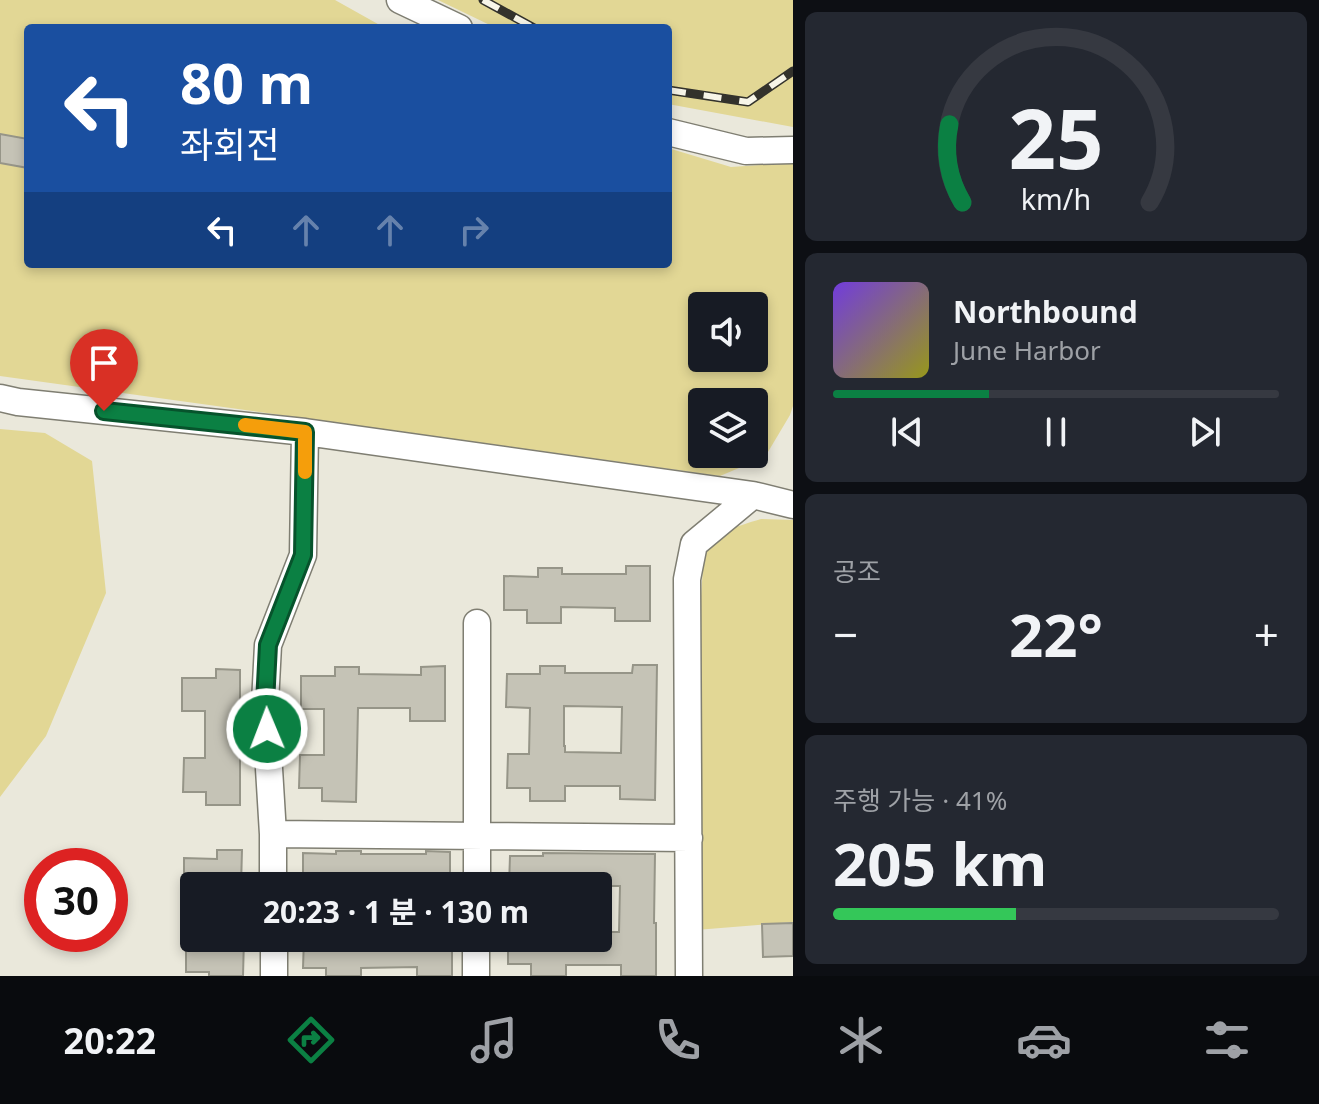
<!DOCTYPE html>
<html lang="ko">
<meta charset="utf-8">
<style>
:root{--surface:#171b24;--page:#242831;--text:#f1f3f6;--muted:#9ea1a6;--line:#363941;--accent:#0b8043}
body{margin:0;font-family:"Noto Sans","Noto Sans KR",sans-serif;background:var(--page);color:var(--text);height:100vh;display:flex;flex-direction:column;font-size:30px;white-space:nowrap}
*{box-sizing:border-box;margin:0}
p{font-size:26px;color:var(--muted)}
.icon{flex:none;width:44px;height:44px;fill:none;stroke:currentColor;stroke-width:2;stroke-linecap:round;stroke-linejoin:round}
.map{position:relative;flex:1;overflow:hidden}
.sheet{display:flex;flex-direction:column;gap:12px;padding:12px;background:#0d0f14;width:526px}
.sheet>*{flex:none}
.guide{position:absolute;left:24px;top:24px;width:648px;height:244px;border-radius:8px;box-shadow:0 4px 12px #0003;background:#1a4fa0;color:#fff;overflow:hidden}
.controls{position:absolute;left:688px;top:292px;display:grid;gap:16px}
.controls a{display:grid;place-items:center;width:80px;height:80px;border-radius:8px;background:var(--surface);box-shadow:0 4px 12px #0003;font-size:40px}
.speed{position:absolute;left:24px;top:848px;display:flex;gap:16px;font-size:40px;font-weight:700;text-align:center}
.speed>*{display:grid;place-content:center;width:104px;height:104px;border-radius:50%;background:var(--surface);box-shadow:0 4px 12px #0003;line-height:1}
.speed .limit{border:12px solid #d22;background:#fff;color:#111}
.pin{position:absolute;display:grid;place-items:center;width:68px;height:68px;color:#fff;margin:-82px -34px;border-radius:50% 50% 50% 0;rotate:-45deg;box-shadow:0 0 8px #0007}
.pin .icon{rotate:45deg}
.me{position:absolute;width:88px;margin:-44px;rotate:359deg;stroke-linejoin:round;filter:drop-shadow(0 0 6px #0008)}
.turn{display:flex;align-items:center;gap:28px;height:168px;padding:0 24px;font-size:36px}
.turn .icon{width:104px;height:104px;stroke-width:2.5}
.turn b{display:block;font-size:56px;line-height:68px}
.lanes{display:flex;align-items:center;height:76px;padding:0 24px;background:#0003;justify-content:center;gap:40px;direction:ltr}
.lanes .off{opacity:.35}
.big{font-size:60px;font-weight:700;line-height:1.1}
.sheet .widget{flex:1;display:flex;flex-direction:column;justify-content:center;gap:12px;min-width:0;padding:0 28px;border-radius:12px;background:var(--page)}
.sheet .dial{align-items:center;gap:0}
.dial svg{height:208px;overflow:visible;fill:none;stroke:var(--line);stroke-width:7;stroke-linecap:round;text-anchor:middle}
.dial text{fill:var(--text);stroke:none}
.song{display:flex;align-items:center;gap:24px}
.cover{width:96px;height:96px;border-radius:12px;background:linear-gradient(135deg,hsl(260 70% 55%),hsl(60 70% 35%))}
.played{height:8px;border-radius:4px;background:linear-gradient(90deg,var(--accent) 35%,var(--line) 35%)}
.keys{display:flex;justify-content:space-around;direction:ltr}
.heat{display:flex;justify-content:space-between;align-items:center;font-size:44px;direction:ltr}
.charge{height:12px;border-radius:6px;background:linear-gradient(90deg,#34c759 41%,var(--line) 0)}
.trip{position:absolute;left:180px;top:872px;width:432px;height:80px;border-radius:8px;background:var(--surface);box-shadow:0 4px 12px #0003;font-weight:700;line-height:80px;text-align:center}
.dock{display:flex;height:128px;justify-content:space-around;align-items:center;background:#090b0e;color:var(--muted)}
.dock .icon{width:56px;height:56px}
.dock .current{color:var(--accent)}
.dock b{font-size:36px;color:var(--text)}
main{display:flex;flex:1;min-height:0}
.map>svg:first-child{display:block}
.green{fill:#e2d795;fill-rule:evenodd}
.building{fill:#c5c3b6;stroke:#969588;stroke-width:2;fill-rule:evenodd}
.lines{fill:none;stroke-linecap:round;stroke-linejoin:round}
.minor-casing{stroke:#7f7e72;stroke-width:29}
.minor{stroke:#fff;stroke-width:26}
.rail-casing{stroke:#33322c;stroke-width:9}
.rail{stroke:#f7f5e8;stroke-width:6;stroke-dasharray:18;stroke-linecap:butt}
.route-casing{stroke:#07532c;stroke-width:20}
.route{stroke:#0b8043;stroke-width:14}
.slow{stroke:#f59e0b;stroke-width:14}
</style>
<main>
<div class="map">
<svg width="793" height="976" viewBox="0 0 793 976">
<rect width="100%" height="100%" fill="#eae8db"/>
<path class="green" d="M0 0H335L385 28H28V264H668V148L731 167 793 163V406L790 415 765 457 720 476 0 376ZM702 306H754V358H702ZM702 402H754V454H702Z
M438 0H793V127L668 104V28H496Z
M0 429 45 433 92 461 106 593 46 736 0 797Z
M761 519 793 520V922L696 930V664L704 555C717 531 735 527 761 519Z"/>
<path class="building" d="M0 134 28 139V168L0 163Z
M626 566H650V621H615V608L561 607V623H527V610H504V576L538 577V568H562V574H626Z
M633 665H657L655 800 620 799V786H565V801H530V788H507L508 754H529L530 708 506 707 507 674H540V666H565V673H632ZM564 706 622 707 621 753 565 752V746H564Z
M445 666V721H410V708H358L356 802 322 801V788H299L300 755H324V709H301V676H335V667H359V674L421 675V667Z
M216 669 240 670V805H206V792H183L184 758H205V711H182V678H216Z
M217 850H242L241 886H184V858L217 859Z
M336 851H361V854H426V851L450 852V886H303V853L336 854Z
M543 853 655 854 654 923H656V976H621V965H566V976H531V964H508V938H599V932H619L620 886H509L510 856H543Z
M793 923V956L763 957 762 924Z
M186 938H244L243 976H209V972H186Z
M304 938H452V976H417V967L361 968V976H326V968H303Z"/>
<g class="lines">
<g class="minor-casing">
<path id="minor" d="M400 0 459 28
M668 132 746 151 793 150
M0 398 18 402 305 432 753 495
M273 834 689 838
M273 886V834L265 703 268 645 303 555 305 432
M477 886V623
M274 938V976
M476 976V938
M689 976 687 579 694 544 753 495 793 505"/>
</g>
<use href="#minor" class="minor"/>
<g class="rail-casing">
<path id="rail" d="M483 0 534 28
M668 90 748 102 793 71"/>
</g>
<use href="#rail" class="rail"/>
</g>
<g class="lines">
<g class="route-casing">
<path id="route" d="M104 411 305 432 303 555 268 645 265 703 267 729"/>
</g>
<use href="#route" class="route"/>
<path class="slow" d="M245 425 305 432V472"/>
</g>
</svg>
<div class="controls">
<a><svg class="icon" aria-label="sound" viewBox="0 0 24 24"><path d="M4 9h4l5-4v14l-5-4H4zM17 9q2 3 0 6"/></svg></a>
<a><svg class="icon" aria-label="layers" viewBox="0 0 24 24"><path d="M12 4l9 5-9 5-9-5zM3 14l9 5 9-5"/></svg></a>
</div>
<div class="speed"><div class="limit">30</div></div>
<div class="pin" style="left:104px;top:411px;background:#d93025"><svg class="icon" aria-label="arrive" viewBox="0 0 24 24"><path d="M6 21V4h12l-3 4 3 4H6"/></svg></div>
<svg class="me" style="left:267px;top:729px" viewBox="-20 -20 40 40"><circle r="17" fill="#0b8043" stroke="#fff" stroke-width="3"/><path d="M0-11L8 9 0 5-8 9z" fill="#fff"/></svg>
<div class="trip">20:23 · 1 분 · 130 m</div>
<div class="guide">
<div class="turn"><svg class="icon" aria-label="left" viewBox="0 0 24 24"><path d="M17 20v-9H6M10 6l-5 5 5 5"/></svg><div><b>80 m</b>좌회전</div></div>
<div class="lanes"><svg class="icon" aria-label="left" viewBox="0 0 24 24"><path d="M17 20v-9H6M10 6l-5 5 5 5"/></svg><svg class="icon off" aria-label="ahead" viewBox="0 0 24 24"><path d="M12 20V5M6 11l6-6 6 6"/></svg><svg class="icon off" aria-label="ahead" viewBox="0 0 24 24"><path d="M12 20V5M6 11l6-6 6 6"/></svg><svg class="icon off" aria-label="right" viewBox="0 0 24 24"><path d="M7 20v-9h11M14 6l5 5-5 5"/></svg></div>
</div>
</div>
<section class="sheet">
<div class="widget dial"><svg viewBox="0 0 100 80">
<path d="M14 69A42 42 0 1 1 86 69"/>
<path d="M14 69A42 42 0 0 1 9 39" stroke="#0b8043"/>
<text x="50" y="56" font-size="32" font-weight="700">25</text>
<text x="50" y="72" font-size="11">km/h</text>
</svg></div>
<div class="widget">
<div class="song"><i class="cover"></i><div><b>Northbound</b><p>June Harbor</p></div></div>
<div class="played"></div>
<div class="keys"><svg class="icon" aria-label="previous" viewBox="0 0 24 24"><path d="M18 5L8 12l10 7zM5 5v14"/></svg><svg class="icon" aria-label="pause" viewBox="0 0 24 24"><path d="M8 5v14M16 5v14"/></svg><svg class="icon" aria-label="next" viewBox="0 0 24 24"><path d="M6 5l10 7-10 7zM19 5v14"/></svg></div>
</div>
<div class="widget"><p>공조</p>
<div class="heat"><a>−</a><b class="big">22°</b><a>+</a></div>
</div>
<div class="widget"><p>주행 가능 · 41%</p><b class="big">205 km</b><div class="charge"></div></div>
</section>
</main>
<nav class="dock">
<b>20:22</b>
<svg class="icon current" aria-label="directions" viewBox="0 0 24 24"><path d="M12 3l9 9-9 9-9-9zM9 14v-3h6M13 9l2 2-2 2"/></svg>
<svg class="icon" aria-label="music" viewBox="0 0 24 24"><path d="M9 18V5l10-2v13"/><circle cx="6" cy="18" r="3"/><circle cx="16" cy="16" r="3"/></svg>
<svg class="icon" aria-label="phone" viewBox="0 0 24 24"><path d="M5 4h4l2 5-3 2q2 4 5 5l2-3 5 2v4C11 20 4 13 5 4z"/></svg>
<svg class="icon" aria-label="climate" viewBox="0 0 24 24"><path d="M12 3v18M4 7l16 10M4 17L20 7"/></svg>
<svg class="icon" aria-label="car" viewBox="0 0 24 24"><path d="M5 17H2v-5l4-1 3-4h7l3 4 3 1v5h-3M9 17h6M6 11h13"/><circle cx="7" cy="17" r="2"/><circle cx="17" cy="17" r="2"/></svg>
<svg class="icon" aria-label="filters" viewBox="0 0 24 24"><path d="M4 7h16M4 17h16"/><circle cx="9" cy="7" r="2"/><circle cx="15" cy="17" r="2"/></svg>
</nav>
